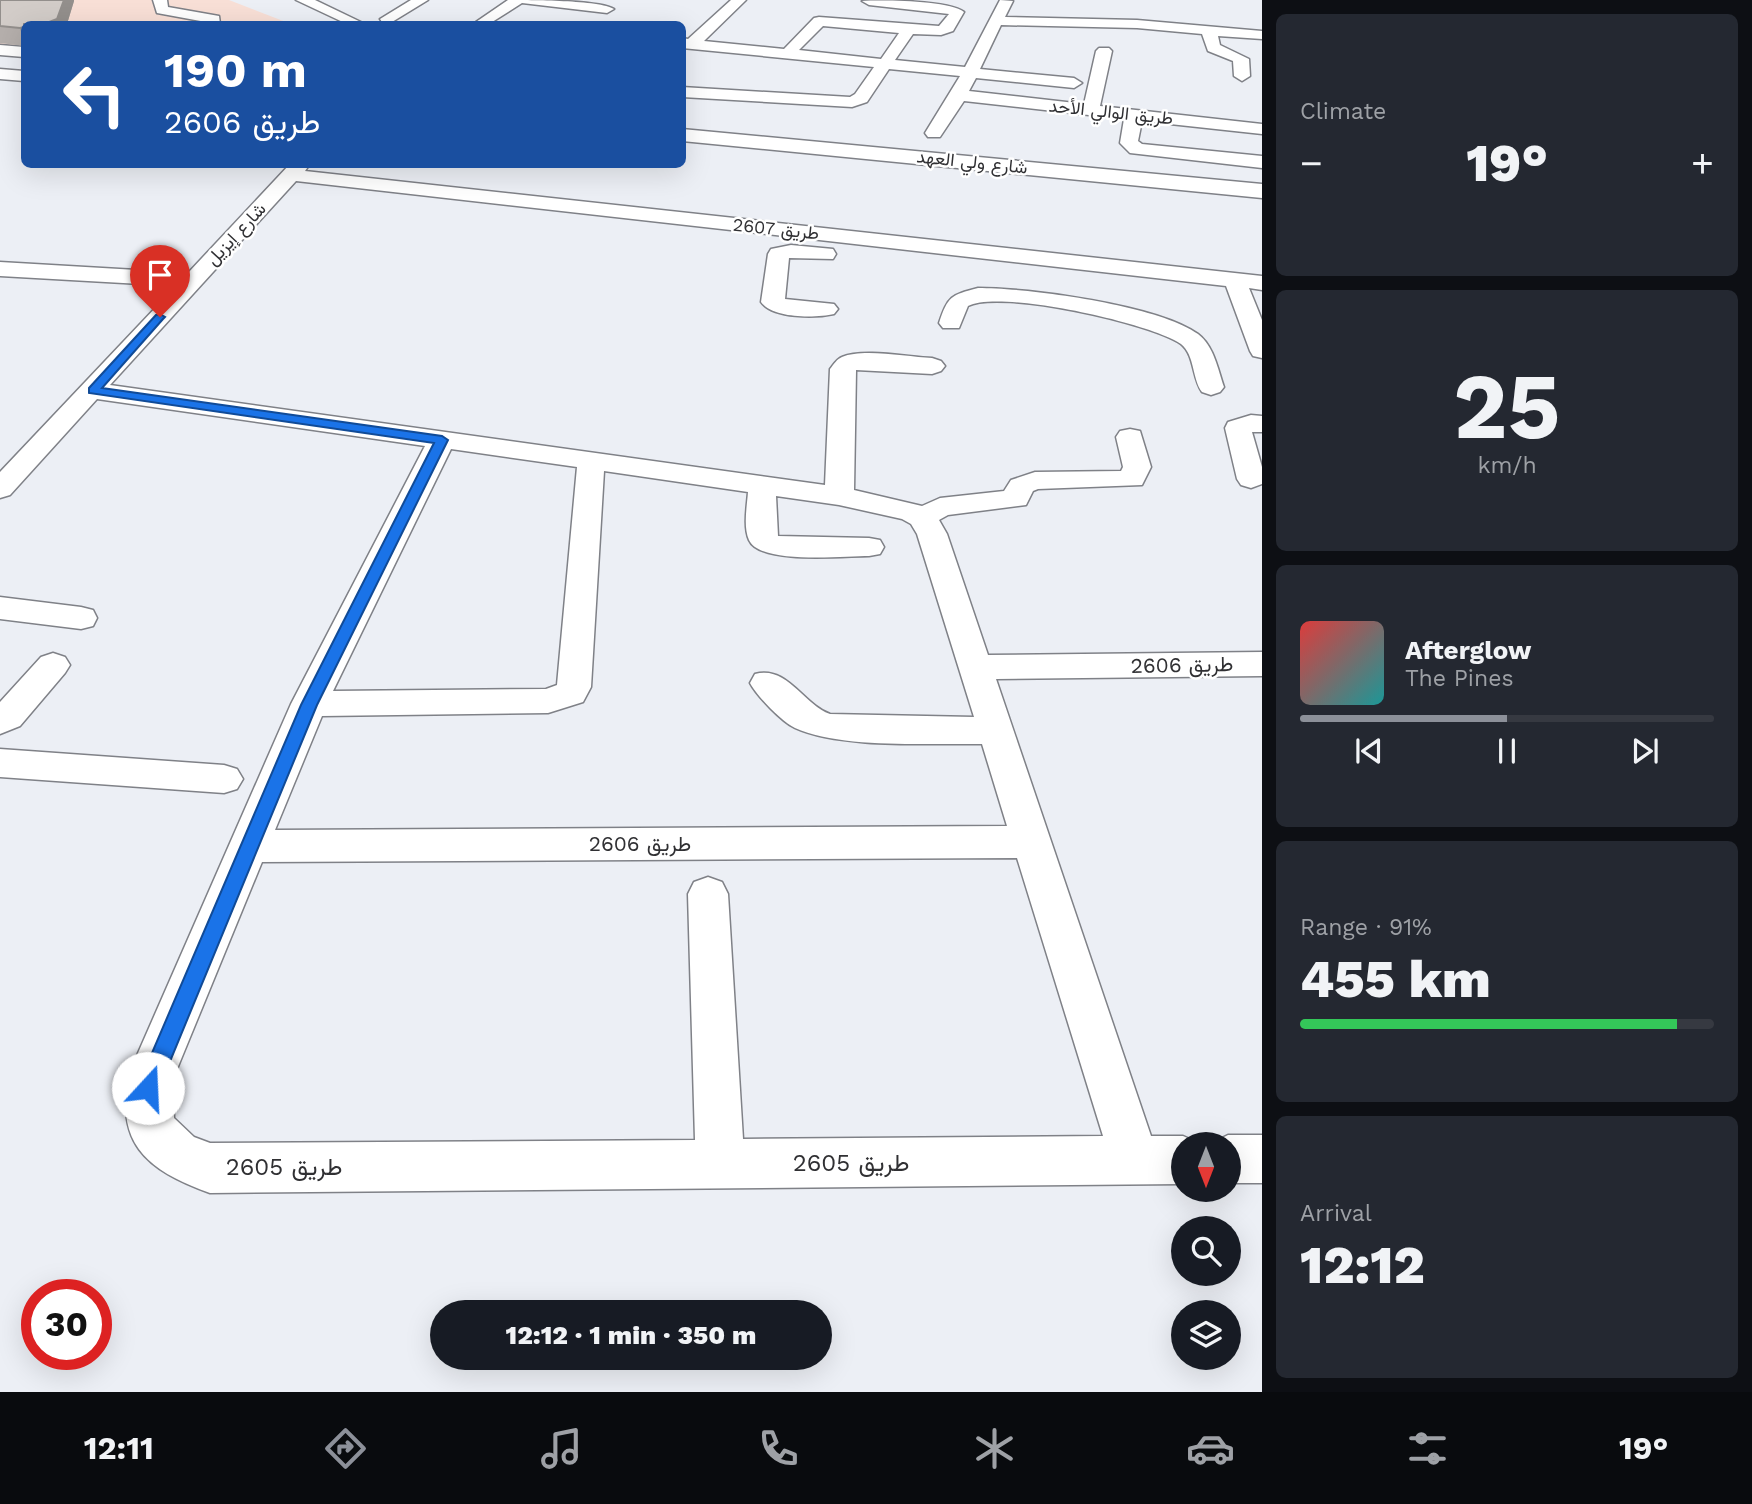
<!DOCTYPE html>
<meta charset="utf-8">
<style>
:root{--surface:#171b24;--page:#242831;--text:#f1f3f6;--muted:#9ea1a6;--line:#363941;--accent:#8c9099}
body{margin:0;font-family:"Work Sans",Vazirmatn,sans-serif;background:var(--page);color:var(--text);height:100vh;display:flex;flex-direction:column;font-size:26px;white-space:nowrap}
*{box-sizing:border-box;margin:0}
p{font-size:23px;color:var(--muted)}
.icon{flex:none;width:38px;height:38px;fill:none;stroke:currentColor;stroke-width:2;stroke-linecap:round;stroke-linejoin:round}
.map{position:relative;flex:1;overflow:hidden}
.panel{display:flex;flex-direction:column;gap:14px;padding:14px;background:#0d0f14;width:490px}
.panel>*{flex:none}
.banner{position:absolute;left:21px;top:21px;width:665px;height:147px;border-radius:10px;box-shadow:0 7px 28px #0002;background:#1a4fa0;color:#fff;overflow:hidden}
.needle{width:46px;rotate:180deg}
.buttons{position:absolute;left:1171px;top:1132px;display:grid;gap:14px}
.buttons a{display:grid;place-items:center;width:70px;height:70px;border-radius:50%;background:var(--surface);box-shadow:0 7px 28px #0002;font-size:35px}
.speed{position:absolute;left:21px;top:1279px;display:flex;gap:14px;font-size:35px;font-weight:700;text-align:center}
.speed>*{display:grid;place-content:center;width:91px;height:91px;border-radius:50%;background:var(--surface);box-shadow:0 7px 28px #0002;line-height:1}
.speed .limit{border:10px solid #d22;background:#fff;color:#111}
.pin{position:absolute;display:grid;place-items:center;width:60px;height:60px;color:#fff;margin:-72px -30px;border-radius:50% 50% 50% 0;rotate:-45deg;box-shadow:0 0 7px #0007}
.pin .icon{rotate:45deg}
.me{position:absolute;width:77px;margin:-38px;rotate:20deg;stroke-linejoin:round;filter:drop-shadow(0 0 5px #0008)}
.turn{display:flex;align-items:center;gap:24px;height:147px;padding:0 28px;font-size:32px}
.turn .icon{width:91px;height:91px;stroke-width:2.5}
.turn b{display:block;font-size:49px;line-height:60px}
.big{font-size:52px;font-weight:800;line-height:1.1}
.panel .tile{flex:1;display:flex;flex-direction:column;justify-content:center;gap:10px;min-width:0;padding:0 24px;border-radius:10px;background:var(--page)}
.panel .dial{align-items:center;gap:0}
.dial b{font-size:91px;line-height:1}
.song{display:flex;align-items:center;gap:21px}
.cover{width:84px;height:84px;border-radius:10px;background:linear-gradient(135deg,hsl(0 70% 55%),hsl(180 70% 35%))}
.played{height:7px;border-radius:4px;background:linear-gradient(90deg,var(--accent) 50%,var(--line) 50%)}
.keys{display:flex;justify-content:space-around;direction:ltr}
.heat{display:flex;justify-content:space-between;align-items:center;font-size:38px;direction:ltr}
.charge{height:10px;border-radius:5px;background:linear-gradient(90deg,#34c759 91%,var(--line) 0)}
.trip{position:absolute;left:430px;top:1300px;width:402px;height:70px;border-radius:35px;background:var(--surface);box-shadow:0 7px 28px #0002;font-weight:800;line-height:70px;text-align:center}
.menu{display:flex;height:112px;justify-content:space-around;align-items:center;background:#090b0e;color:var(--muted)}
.menu .icon{width:49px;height:49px}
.menu .selected{color:var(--accent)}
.menu b{font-size:32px;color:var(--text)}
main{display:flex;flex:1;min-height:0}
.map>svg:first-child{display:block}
.industrial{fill:#f8dfd6}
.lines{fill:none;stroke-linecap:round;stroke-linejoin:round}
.minor-casing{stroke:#7f8187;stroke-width:3}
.major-casing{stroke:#7f8187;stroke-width:3}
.minor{fill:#fff;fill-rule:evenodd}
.major{fill:#fff;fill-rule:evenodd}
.wall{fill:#b5afac}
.shaded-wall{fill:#938f8c}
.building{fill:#d2ccc8;stroke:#938f8c;stroke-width:2}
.route{fill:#1a73e8;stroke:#114b97;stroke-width:2}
.labels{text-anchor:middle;stroke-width:5;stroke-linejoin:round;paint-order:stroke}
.far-street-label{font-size:18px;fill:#303033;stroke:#fff}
.street-label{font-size:21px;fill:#303033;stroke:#fff}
.near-street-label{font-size:24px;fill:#303033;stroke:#fff}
</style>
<main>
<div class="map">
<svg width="1262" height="1392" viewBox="0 0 1262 1392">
<rect width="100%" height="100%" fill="#eceff5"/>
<path class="industrial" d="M0 0H229L291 24H24V57L0 55Z"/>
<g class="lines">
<g class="minor-casing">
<path id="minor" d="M153 0H167L168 7 219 16 220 24H206V22L157 13Z
M296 0H315L365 24H347Z
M411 0H428L392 22H382L380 19Z
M508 0C529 0 600 0 614 9L607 13 522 3 489 24H473Z
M731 0H746L704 41 784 49 814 18 819 17 939 26 949 14 869 5 862 1C882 0 949 0 964 12L953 31 941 35 913 34 895 60 965 67 1000 0 1013 1 1005 17 1137 20 1262 31V39L1218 36 1220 45 1249 59 1250 76 1242 81 1234 76 1233 61 1208 51 1202 34 1137 28 1001 25 980 69 1074 78 1082 83 1074 88 976 78 969 91 1084 104 1096 51 1099 48H1109L1112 51 1100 106 1262 124V134L1142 121 1138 141 1142 144 1262 156V168L1130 153 1120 143 1124 119 964 101 940 137H928L925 133 960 76 889 69 867 102 852 107 682 97V87L850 97 855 94 874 67 682 48V38L688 39ZM823 26 899 33 881 59 799 50Z
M0 45 24 47V57L0 55Z
M290 164H310L305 171 1262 276V290L1249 288 1262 320V358L1253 356 1250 351 1226 286 296 181 110 385 825 485 830 369C834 364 837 359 842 357 863 348 908 357 932 358L941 361 945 366 941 371 932 374 856 370 854 490 922 506 940 498 1004 491 1011 480 1035 472 1121 471 1123 467 1116 437 1120 431 1130 429 1140 431 1151 467 1142 485 1038 489 1033 491 1026 505 948 515 939 520 947 534 988 655 1262 652V676L996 679 1151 1136H1183L1201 1144H1183V1184L210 1193C146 1170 112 1142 131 1069L291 704 425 446 97 399 10 495 0 498V472L176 286 0 276V262L188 273ZM451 449 577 467 557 685 546 689 333 691ZM604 471 748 492C747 506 743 527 749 540 760 565 844 556 869 556L880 554 884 547 880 540 869 538 778 536 776 496 839 505 902 519 911 524 917 534 974 717 830 714C803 704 787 665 755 674L750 683C757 696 782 722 795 728 841 749 929 743 982 744L1007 826 275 830 322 716 548 713 583 702 591 687ZM1017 858 1103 1136 743 1139 728 894 722 882 708 877 694 882 688 894 695 1140 210 1143 194 1137 174 1118 173 1088 177 1069 262 862Z
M791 245 833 249 836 254 833 259 789 258 785 299 834 304 838 309 834 314C816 318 773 319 761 302L768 254 771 249Z
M978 288C1029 288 1158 305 1198 334 1214 346 1218 370 1224 387L1220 392 1211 395 1202 392C1192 379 1195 355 1181 344 1151 323 999 289 968 306L959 328H943L939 323C948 296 951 295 978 288Z
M1251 415 1262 416V432H1252L1262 467V484L1251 488 1241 485 1237 479 1225 428 1228 422Z
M0 597 81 607 93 610 97 618 93 626 81 629 0 619Z
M53 653 65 657 70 665 65 673 20 726 0 734V702L41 657Z
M0 749 224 765 237 769 243 779 237 789 224 793 0 777Z
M1228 1135H1262V1183H1228V1144H1210Z"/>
</g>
<g class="major-casing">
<path id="major" d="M0 69 24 71V81L0 79Z
M682 129 1262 184V198L682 141Z"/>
</g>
<use href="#minor" class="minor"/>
<use href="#major" class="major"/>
</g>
<path class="wall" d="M0 0 74 1 67 24H24V46L0 43Z"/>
<path class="shaded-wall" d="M64 0H74V1L67 24H44Z
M24 27V41L20 28Z"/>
<path class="building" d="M0 0H64L57 19 44 24H24V27L20 28 0 26Z"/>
<path class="route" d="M160 314 165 317 163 319 102 388 442 436 448 440 317 705 159 1088 156 1095 148 1098 141 1095 137 1088 301 705 434 443 89 393V388L156 315Z"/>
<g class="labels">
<g class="far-street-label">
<text transform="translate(1111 112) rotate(6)" y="6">طريق الوالي الأحد</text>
<text transform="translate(972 162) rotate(6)" y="6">شارع ولي العهد</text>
<text transform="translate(776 229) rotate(6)" y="6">طريق 2607</text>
<text transform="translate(236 234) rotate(-47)" y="6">شارع إيزيل</text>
</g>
<g class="street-label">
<text transform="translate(1182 665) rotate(-1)" y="7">طريق 2606</text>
<text x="640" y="851">طريق 2606</text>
</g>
<g class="near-street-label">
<text x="851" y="1171">طريق 2605</text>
<text x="284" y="1175">طريق 2605</text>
</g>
</g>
</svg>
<div class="buttons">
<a><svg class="needle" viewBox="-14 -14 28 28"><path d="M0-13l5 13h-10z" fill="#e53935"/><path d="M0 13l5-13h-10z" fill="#9ea1a6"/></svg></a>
<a><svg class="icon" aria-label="search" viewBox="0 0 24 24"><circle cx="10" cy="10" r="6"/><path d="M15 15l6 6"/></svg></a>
<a><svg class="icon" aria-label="layers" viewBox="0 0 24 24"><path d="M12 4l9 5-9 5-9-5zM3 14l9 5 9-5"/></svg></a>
</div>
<div class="speed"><div class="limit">30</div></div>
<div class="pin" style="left:160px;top:317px;background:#d93025"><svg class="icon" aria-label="arrive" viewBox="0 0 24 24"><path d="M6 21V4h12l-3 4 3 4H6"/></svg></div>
<svg class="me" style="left:148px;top:1088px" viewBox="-20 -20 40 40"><circle r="19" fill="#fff"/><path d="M0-13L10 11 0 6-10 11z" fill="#1a73e8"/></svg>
<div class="trip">12:12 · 1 min · 350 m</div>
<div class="banner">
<div class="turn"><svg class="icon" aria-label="left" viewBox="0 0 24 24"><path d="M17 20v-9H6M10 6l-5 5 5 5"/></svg><div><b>190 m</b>طريق 2606</div></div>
</div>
</div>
<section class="panel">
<div class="tile"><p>Climate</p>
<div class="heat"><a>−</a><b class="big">19°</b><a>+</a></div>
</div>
<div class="tile dial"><b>25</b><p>km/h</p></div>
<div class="tile">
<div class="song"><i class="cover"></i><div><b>Afterglow</b><p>The Pines</p></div></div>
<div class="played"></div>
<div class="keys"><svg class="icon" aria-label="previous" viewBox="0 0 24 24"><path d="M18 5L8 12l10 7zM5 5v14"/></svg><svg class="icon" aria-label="pause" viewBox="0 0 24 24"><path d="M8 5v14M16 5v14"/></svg><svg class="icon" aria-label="next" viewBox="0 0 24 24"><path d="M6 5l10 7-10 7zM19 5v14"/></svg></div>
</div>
<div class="tile"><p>Range · 91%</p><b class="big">455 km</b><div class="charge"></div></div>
<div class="tile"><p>Arrival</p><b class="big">12:12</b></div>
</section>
</main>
<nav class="menu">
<b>12:11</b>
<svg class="icon selected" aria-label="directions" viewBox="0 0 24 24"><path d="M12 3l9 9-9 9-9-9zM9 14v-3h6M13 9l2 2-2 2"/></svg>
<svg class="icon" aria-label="music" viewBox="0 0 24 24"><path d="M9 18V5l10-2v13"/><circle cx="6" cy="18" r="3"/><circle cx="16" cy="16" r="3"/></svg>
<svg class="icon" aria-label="phone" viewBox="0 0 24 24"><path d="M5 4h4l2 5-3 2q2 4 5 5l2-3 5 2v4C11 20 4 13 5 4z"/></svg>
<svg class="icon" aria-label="climate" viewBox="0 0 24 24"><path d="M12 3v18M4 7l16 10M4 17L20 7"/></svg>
<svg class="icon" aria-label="car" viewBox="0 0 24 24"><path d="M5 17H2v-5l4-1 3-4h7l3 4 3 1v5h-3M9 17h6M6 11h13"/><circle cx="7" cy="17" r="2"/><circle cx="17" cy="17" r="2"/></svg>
<svg class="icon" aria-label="filters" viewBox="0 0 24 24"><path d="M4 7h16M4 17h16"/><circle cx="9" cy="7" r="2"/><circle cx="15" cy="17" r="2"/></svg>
<b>19°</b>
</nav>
